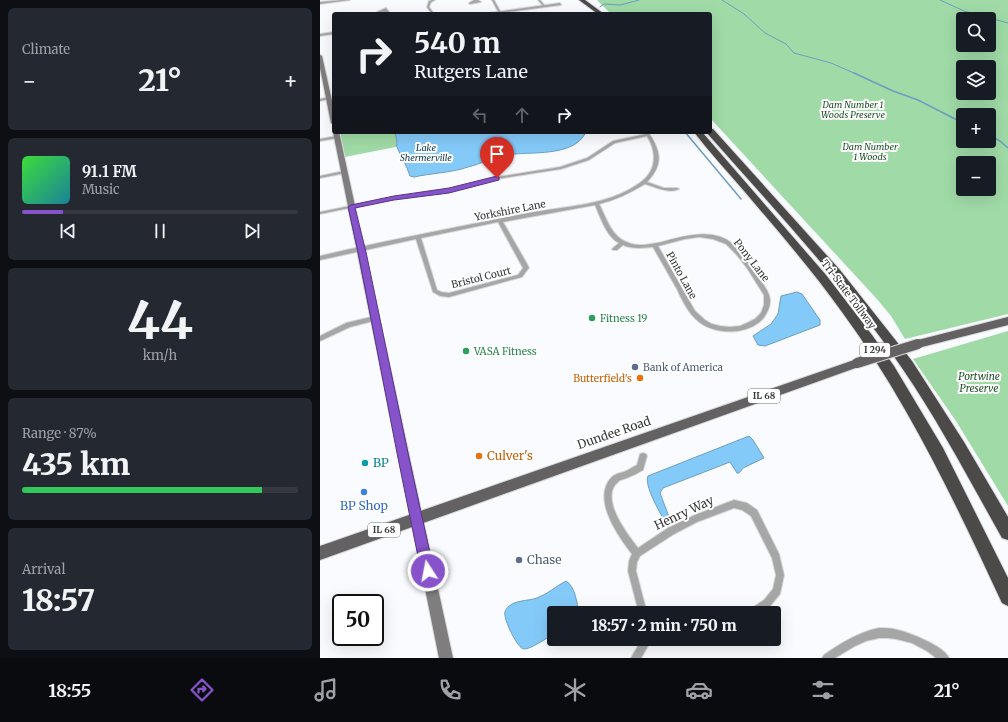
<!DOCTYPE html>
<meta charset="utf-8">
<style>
:root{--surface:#171b24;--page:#242831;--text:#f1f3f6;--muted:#9ea1a6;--line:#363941;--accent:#8753cb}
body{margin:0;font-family:Merriweather,serif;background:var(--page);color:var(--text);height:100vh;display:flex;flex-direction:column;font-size:15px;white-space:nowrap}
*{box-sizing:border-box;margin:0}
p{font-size:13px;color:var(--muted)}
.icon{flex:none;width:22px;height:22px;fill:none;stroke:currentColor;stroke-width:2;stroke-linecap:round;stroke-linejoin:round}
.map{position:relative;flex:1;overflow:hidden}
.side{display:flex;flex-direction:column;gap:8px;padding:8px;background:#0d0f14;width:320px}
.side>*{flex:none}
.hud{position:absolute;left:12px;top:12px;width:380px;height:122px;border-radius:4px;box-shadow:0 4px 16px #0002;background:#171b24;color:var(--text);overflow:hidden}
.tools{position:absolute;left:636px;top:12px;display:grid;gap:8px}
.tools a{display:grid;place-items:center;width:40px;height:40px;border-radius:4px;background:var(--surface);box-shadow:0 4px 16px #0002;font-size:20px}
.speed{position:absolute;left:12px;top:594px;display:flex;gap:8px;font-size:20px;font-weight:700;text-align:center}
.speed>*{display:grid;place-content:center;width:52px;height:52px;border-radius:50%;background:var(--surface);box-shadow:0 4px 16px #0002;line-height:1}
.speed .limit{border:2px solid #111;border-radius:6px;background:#fff;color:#111}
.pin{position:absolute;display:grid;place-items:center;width:34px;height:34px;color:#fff;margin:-41px -17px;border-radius:50% 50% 50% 0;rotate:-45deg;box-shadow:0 0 4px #0007}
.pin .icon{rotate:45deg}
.me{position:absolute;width:44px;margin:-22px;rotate:349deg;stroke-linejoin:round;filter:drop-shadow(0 0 3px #0008)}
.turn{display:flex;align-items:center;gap:14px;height:84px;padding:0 16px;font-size:18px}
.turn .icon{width:52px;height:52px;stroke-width:2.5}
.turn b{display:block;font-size:28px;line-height:34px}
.lanes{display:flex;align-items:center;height:38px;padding:0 16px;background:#0003;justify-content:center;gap:20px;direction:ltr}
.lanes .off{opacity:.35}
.big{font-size:30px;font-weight:800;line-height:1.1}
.side .widget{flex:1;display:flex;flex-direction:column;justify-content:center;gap:6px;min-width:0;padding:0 14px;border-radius:6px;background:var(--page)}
.side .dial{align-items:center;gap:0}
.dial b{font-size:52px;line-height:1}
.song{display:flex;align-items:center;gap:12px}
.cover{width:48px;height:48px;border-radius:6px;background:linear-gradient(135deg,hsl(120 70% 55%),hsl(190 70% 35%))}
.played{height:4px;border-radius:2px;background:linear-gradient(90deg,var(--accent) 15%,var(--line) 15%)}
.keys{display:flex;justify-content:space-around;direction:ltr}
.heat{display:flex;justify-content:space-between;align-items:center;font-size:22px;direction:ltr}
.charge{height:6px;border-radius:3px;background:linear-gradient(90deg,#34c759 87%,var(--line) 0)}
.trip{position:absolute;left:227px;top:606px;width:234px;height:40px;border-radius:4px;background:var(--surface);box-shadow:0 4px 16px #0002;font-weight:800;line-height:40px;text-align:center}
.tabs{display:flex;height:64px;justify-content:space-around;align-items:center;background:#090b0e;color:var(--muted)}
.tabs .icon{width:28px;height:28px}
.tabs .selected{color:var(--accent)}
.tabs b{font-size:18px;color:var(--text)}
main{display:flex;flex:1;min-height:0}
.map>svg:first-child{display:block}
.green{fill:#a0dba7;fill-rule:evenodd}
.water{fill:#84caf9;stroke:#6d9ebf}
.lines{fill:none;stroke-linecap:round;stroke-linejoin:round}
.stream-far1{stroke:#6d9ebf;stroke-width:1}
.stream{stroke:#6d9ebf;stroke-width:1.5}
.minor-casing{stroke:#d6d8da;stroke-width:2}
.tertiary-casing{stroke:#d6d8da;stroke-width:2}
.secondary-casing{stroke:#d6d8da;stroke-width:2}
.primary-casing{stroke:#d6d8da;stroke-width:2}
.motorway-casing{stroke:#d6d8da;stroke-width:2}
.minor{fill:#a7a6a6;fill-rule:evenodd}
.tertiary{fill:#a7a6a6;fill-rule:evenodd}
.secondary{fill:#807d7e;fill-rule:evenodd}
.primary{fill:#636161;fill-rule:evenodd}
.motorway{fill:#4c4949;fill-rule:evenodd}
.primary-bridge-casing{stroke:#d6d8da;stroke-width:12;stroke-linecap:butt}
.primary-bridge{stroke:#636161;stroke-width:10}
.route{fill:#8753cb;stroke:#583684}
.leisure-dot{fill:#2e9e5b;stroke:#fff;stroke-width:1.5}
.service-dot{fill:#5c6f8a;stroke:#fff;stroke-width:1.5}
.food-dot{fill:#e8710a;stroke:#fff;stroke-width:1.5}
.culture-dot{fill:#0f9aa8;stroke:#fff;stroke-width:1.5}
.shop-dot{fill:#3f7fe0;stroke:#fff;stroke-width:1.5}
.labels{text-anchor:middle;stroke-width:4;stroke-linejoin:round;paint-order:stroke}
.far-park-label{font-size:9px;font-style:italic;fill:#1a4f24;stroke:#fff}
.far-water-label{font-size:9px;font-style:italic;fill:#0f374f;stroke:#fff}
.shield{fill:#fff;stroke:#727374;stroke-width:1}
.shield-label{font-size:9px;font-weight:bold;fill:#363738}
.street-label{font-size:10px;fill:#363738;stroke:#fff}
.leisure-label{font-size:10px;fill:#27864d;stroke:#fff;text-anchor:start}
.service-label{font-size:10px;fill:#4e5e75;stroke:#fff;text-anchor:start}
.park-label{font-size:10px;font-style:italic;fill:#1a4f24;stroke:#fff}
.food-label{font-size:10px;fill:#c56008;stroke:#fff;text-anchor:end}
.near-street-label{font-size:12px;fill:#363738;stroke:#fff}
.near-food-label{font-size:12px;fill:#c56008;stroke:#fff;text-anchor:start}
.near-culture-label{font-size:12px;fill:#0d838f;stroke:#fff;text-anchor:start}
.near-shop-label{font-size:12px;fill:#366cbe;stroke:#fff}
.near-service-label{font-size:12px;fill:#4e5e75;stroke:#fff;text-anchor:start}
</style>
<main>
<section class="side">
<div class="widget"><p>Climate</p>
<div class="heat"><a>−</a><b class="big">21°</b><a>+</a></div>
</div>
<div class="widget">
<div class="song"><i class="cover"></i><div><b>91.1 FM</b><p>Music</p></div></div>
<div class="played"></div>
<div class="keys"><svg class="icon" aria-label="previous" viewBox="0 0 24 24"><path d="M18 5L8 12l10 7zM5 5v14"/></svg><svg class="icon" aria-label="pause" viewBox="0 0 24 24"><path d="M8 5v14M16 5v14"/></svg><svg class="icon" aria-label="next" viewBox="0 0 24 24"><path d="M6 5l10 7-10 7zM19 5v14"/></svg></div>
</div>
<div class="widget dial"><b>44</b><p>km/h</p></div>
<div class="widget"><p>Range · 87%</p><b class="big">435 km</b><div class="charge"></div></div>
<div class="widget"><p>Arrival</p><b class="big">18:57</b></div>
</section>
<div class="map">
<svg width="688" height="658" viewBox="0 0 688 658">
<rect width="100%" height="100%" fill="#f9fbfe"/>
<path class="green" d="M277 0H688V314L585 339 571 316 556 298 390 118V14H291ZM643 19H669V45H643ZM643 67H669V93H643ZM643 115H669V141H643ZM643 163H669V189H643Z
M20 132H151L25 157Z
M688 331V506L636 421 593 359Z"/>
<path class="water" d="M74 132H266C254 158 209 151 186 155 173 157 161 164 148 167 130 173 112 173 94 177L90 176C87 166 81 157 77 147 76 142 78 137 74 132Z
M477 292 482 294 500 320V325L445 346 438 345 433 336 451 324 458 314 461 296Z
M429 436 433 440 444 458 423 468 419 473H417L410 462 343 488 340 493 349 517 344 520C339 511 324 485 328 476Z
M246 581C255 586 257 603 259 613H234V635C225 638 212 649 204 649 198 649 185 622 185 615 184 612 186 609 188 607 195 600 208 601 217 598 228 594 236 586 246 581Z"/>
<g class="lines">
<path class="stream-far1" d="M402 0 424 14 445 33 466 44 474 53 511 63 536 74
M620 0 644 11 688 23
M280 7 284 4 300 5 319 0"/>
<path class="stream" d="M534 73 573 91 598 100 643 123
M365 132 421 199
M669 135 680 141 688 148"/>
<g class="minor-casing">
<path id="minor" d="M22 0H30L0 4V2Z
M112 0H115L111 2 109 7 114 14H112L107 7 109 1Z
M154 0H158L161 2 150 4 149 3Z
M172 0H174L181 13H179Z
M218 0H220L226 7H224Z
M66 8 69 12 58 13 57 12Z
M9 97 11 98 10 99 0 101V99Z
M324 132H328C341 151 344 164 327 182L344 188H357L359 189C349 194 335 187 325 184 310 193 296 200 279 204 287 219 291 237 309 243 319 247 331 244 342 242 364 236 394 227 414 245 425 255 433 269 441 281 449 293 454 300 446 314 441 324 429 329 418 331 401 333 383 329 372 315 366 308 361 298 357 289 349 275 341 261 333 247 323 248 312 249 303 245L297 250H293L292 249 299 243C286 236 281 218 275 205L183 222 207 264 209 268 208 269 202 277 129 297 120 296 113 292 96 239 0 260V256L26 250C86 237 147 225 208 213 246 206 289 206 321 182 337 170 337 152 327 136L295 143 269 160 241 169 177 179 121 193 74 199 0 214V212L74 197 121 191 177 177 240 167 267 158 293 141 326 134ZM178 222 203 268 198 275 129 293 121 292 117 290 101 238ZM379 237 393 239 406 244 416 254 427 268 444 295V305L441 313 435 319 427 323 420 326 410 327 400 326 392 324 385 320 375 311 338 246 365 239Z
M17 136H18V138L0 141V139Z
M24 171H26V173L0 178V176Z
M55 316H57L58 318 57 320 30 327 0 341V336L26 323Z
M323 453 326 454 327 456 323 470C318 473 314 475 309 477 306 479 300 479 298 482 279 498 307 534 318 548L348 528 375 515 414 500 427 503 437 510 459 554 464 575 460 594 450 606 440 613H428L429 610 444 600 453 589 456 575 452 558 431 516 422 510 414 508 377 522 354 534 320 556 317 562 316 571 327 613H319L308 571 309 561 312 554C298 536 271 498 292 477 296 473 302 473 306 471 310 469 313 467 317 465L320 454Z
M559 628C565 628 571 628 578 630 590 633 624 646 629 658H616L607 651 592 643 576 639 568 638H559L546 641 535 646 515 658H502L504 655C521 643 539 632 559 628Z
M322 639H332L321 658H311Z"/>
</g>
<g class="tertiary-casing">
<path id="tertiary" d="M240 3 241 5 172 14H162Z
M14 32V34L0 36V34Z"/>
</g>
<g class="secondary-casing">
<path id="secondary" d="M0 55 2 56 14 110V125L11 123 0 68Z
M14 131V132H19L133 658H119L13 132Z"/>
</g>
<g class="primary-casing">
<path id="primary" d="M688 317V325L598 348 594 347 593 344 594 341 598 340Z
M537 359 541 360 542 363 541 366 0 560V546Z"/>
</g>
<g class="motorway-casing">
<path id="motorway" d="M259 0H265L284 14H278Z
M390 129H393L520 270 592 361 644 442 688 517V540L682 538C650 481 619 422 582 368 525 284 454 209 387 133L390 132Z
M374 132H382L506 275 552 335 574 366 623 448 688 578V606L682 603C635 502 588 402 522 312 492 270 458 231 425 192 408 172 390 153 374 132Z"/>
</g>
<use href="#minor" class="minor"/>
<use href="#tertiary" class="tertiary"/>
<use href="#secondary" class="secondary"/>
<use href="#primary" class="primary"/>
<use href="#motorway" class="motorway"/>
<g class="primary-bridge-casing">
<path id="primary-bridge" d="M537 363 598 344"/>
</g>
<use href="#primary-bridge" class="primary-bridge"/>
</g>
<path class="route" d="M177 176 179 177V180L129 193 74 200 35 208 46 252 89 458 114 571 112 576 108 578 103 576 101 571 78 458 38 252 28 207 31 205 74 196 129 188Z"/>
<g class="leisure-dot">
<circle cx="272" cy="318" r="4"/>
<circle cx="146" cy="351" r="4"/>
</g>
<g class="service-dot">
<circle cx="315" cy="367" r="4"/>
<circle cx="199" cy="560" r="4"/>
</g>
<g class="food-dot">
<circle cx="320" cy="378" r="4"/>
<circle cx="159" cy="456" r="4"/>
</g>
<circle class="culture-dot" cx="45" cy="463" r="4"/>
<circle class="shop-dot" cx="44" cy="492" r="4"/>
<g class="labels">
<g class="far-park-label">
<text x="533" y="108">Dam Number 1<tspan x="533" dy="10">Woods Preserve</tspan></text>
<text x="550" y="150">Dam Number<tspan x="550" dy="10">1 Woods</tspan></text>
</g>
<g class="far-water-label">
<text x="106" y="151">Lake<tspan x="106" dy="10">Shermerville</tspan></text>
</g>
<g class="shield">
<rect x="540" y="343" width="30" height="14" rx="3"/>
<rect x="428" y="389" width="32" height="14" rx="3"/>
<rect x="48" y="523" width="32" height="14" rx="3"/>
</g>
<g class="shield-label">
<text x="555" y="353">I 294</text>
<text x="444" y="399">IL 68</text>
<text x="64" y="533">IL 68</text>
</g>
<g class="street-label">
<text transform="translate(190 210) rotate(-11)" y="4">Yorkshire Lane</text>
<text transform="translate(432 260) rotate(52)" y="4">Pony Lane</text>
<text transform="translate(362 275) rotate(61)" y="4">Pinto Lane</text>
<text transform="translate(161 277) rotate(-14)" y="4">Bristol Court</text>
<text transform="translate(529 294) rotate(53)" y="4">Tri-State Tollway</text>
</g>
<g class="leisure-label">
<text x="280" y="322">Fitness 19</text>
<text x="154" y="355">VASA Fitness</text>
</g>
<g class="service-label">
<text x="323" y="371">Bank of America</text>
</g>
<g class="park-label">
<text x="659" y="380">Portwine<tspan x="659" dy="12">Preserve</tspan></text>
</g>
<g class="food-label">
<text x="312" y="382">Butterfield's</text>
</g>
<g class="near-street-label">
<text transform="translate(294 433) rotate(-19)" y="4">Dundee Road</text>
<text transform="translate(364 513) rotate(-25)" y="4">Henry Way</text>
</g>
<g class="near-food-label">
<text x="167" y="460">Culver's</text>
</g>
<g class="near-culture-label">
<text x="53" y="467">BP</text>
</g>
<g class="near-shop-label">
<text x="44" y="510">BP Shop</text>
</g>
<g class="near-service-label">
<text x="207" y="564">Chase</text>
</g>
</g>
</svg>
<div class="tools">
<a><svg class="icon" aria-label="search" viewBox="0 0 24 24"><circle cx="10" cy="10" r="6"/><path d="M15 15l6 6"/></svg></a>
<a><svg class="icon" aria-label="layers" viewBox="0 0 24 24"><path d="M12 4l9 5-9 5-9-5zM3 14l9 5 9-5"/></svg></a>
<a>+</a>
<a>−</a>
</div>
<div class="speed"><div class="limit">50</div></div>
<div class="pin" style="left:177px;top:178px;background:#d93025"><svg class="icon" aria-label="arrive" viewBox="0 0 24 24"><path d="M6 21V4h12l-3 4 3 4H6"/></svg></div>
<svg class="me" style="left:108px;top:571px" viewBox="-20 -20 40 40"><circle r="17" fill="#8753cb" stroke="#fff" stroke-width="3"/><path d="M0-11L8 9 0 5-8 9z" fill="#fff"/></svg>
<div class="trip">18:57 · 2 min · 750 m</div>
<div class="hud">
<div class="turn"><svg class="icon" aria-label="right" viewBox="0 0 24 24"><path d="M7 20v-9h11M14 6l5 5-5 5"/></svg><div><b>540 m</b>Rutgers Lane</div></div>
<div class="lanes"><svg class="icon off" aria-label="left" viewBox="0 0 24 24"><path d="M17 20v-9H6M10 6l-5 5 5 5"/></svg><svg class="icon off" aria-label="ahead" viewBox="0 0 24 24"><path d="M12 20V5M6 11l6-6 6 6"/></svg><svg class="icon" aria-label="right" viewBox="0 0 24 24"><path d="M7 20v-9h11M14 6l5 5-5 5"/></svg></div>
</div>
</div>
</main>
<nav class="tabs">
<b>18:55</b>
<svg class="icon selected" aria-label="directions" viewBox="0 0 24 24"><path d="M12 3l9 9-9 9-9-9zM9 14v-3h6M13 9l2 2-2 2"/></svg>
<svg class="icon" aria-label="music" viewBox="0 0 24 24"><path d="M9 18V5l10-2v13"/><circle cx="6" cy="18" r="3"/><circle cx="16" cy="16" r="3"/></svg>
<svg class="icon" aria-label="phone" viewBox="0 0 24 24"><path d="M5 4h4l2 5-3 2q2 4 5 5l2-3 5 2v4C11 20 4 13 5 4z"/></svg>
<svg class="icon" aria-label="climate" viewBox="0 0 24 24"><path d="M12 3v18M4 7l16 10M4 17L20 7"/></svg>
<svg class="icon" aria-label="car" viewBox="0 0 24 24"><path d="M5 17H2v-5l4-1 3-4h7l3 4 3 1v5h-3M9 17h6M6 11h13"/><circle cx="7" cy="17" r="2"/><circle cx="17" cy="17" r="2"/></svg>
<svg class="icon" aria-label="filters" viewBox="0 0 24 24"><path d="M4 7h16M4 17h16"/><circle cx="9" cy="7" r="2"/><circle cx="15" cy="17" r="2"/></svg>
<b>21°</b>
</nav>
